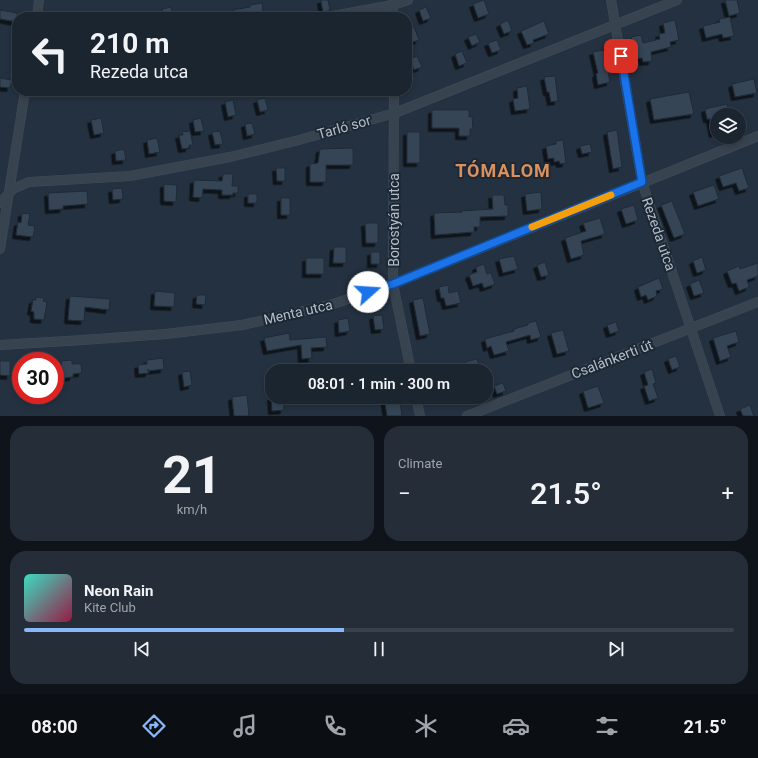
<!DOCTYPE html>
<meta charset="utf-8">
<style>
:root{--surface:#1b2530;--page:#242d38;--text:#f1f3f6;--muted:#a0a5ab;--line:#39424c;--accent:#87b8fc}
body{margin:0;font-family:Roboto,sans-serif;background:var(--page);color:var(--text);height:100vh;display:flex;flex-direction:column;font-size:15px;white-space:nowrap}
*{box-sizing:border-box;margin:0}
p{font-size:13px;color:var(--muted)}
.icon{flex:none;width:22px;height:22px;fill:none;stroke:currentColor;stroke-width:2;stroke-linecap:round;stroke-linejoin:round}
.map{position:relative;height:416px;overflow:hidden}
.sheet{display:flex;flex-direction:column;gap:10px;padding:10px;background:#0f141a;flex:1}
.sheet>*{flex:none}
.guide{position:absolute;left:12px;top:12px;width:400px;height:84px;border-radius:16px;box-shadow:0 2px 6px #0003,0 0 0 1px var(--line);background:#1b2530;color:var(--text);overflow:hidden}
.buttons{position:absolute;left:710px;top:108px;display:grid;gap:8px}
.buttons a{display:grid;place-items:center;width:36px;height:36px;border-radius:50%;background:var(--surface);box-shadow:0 2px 6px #0003,0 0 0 1px var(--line);font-size:20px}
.speed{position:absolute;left:12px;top:352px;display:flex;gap:8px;font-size:20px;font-weight:700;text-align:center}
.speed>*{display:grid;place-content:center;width:52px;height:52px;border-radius:50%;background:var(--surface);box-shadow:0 2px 6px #0003,0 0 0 1px var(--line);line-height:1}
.speed .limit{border:6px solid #d22;background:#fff;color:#111}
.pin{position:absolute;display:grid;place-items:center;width:34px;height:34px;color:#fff;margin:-17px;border-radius:8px;box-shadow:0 2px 6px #0006}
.me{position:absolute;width:44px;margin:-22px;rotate:71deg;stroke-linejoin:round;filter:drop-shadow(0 0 3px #0008)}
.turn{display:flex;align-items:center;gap:14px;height:84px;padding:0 12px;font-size:18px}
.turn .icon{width:52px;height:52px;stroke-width:2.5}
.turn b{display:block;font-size:28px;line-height:34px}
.big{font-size:30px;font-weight:600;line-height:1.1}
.sheet .tile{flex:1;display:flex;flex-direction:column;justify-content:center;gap:6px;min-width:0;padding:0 14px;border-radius:16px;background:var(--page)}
.sheet .dial{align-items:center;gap:0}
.dial b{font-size:52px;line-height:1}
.song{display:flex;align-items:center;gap:12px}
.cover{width:48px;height:48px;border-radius:6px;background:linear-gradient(135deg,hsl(170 70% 55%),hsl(340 70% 35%))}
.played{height:4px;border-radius:2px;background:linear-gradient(90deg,var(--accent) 45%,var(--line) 45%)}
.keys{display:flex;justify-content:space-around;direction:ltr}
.heat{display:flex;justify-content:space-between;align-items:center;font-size:22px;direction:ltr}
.sheet .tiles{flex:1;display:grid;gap:10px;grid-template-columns:1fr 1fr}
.tile:last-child{grid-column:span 2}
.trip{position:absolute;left:265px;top:364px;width:228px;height:40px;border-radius:16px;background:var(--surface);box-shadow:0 2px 6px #0003,0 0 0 1px var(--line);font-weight:600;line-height:40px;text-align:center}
.tabs{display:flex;height:64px;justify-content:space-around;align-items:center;background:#0b0f13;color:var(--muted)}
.tabs .icon{width:28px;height:28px}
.tabs .active{color:var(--accent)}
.tabs b{font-size:18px;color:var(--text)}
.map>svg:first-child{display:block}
.building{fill:#354556;stroke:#1f2a37;filter:url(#shadow)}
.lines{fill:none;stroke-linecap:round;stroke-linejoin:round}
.minor-casing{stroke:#414c59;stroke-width:10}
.minor{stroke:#384350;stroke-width:9}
.route-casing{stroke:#114b97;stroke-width:10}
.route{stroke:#1a73e8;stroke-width:7}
.slow{stroke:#f59e0b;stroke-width:7}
.labels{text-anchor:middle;stroke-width:4;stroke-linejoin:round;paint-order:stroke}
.street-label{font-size:14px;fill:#b4becb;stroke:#1d2835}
.district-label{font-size:18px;font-weight:bold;letter-spacing:1px;fill:#da9160;stroke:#1d2835}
</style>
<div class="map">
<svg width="758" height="416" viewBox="0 0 758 416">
<defs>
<filter id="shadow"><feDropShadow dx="-3.5" dy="3.5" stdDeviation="0" flood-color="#0009"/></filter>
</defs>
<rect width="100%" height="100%" fill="#243140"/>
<path class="building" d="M321 0H328L330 10 323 13Z
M484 0 489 14 478 18 473 4Z
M725 0H737L740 13 729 16Z
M262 3 263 12H260V17H234L233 10 250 7V5Z
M171 7 173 17H164L162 9Z
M426 7 431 18 423 21 419 10Z
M0 10 17 13V22L0 19Z
M730 17 734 36 723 38 722 34 706 38 703 26 720 22 719 19Z
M508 20 512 31 504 34 500 24Z
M675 20 679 40 670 42 671 47 651 52 652 61 643 62 642 58 635 59 631 37 641 35 643 43 660 39 659 34 665 33 663 23Z
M544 21 549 34 533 40 534 43 527 45 521 31Z
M414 27 419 40 410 43 407 35V30Z
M476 34 480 42 472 46 468 37Z
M497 40 501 50 492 53 488 43Z
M604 50 610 82 598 85 596 74 598 73 593 52Z
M462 51 467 63 459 66 455 54Z
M417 56 422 67 414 70 410 59Z
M555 76 558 101 551 102 549 92H547L544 77Z
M0 78 12 80 10 88 0 87Z
M754 79 757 93 735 97 732 84Z
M527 86 530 109 515 111 513 99 518 98 517 88Z
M689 92 694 114 654 120 650 99Z
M265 98 268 110 260 112 257 100Z
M233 100 236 115 228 117 225 102Z
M727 104 729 115H717V133L713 134 710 119H707L705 109Z
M432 110H469V117L472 116 473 129H470V136H459V128H432Z
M101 118 104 133 94 135 91 120Z
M201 118 204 131 195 132 193 120Z
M252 123 255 134 247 136 245 124Z
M617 130 622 167 613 169 607 132Z
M190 131 193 145H189V148L182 149 179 135H183L182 132Z
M220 131 223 144 215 145 212 132Z
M407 132H420V163H407Z
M157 138 160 152 149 154 147 140Z
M563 140 566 163 560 164 559 161 554 162V158L548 159 546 146 556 144V141Z
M590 144 592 152 582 154 580 146Z
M353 148V165H326V182H310V164L318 163 320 149Z
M124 149 126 160 116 161 115 151Z
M276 168H285V181H277Z
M742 168 749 188 739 191 736 183 723 187 719 176Z
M223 174H233L232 186H238V193H233V195H222V190L203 189 202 198 193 197 194 180 222 181Z
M164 184 177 185 176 202 164 201Z
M714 185 719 199 698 206 693 192Z
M122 188 123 199 113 200 112 189Z
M87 191 88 204 63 206V209L49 210 48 193Z
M541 192 542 209 527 211 525 194Z
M248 194H257V203H248Z
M492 195H504L505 205H508V216L480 217V227H474V232L435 235 434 213 462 212 461 211 493 209Z
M281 198H290V215H281Z
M672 201 685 234 674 238 661 205Z
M634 205 638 220 626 224 621 209Z
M22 213 30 214 28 225 35 226 33 237 16 235 18 222 21 223Z
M600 218 605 234 581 241 584 255 571 259 565 238 586 231 583 223Z
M365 223H378V243H366Z
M334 247H346V263H333Z
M371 252H380V264H371Z
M514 256 518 269 503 273 499 259Z
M702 257 706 270 697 273 693 261Z
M306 258H324V274H306Z
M545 262 549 275 541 277 537 265Z
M758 263V276L747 280 749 287 739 291 736 283 732 284 727 271 739 266 740 269Z
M484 264 487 274 491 273 495 284 484 288 482 283 473 286 469 275 477 272 476 267Z
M659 278 663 289 656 291 657 296 648 300 646 295 641 297 638 287Z
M699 280 704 293 694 296 690 284Z
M448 285 449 293 458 291 461 303 446 306 444 298H441L439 287Z
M155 291 175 293 174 307 154 306Z
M197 295H206L205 305 196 304Z
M70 296 110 299 109 310 85 307 84 321 68 320Z
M36 297 44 298 43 301 47 302 44 320 34 319V312L31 311 33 300H36Z
M423 298 430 334 420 336 413 300Z
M382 315 384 329 375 330 373 316Z
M348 318 350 331 339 333 338 320Z
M536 321 541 337 531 340 530 335 506 342 509 351 494 355 491 346 487 348 485 339 514 331V329L528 325V323Z
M616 322 619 331 610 334 607 325Z
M563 330 569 351 557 354 551 333Z
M736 331 739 342 727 346 731 357 720 361 713 338Z
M289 333 290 340 326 337 327 347 311 348 312 358 302 359 301 345 267 351 264 338Z
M676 356 680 367 672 370 668 359Z
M163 358 164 369 148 371V369L149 373 139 374 138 365 147 364V360Z
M477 359 481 371H467L465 362Z
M72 360V364H81L82 373 73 374V377L63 378 61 361Z
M0 361H10V376L0 375Z
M652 369 656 383 653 384 658 398 649 401 644 386 648 385 644 372Z
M190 371 192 385 184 387 182 372Z
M503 383 506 391 497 394 494 386Z
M598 386 604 403 588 408 583 391Z
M247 395 249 416H234L232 397Z
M271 397H283L284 410 272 411Z
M384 397H396L397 402H400L402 416H387Z
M750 405 754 416H743L740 409Z"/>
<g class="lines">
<g class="minor-casing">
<path id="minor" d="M393 0V17
M611 0 642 182 720 416
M37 17 39 0
M327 17 393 5 408 0
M394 91 393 284 411 371
M0 203 13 189 29 182 130 176 230 157 299 140 395 113 677 0
M0 249 25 91
M0 345 83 340 166 334 242 325 330 305 393 284 758 136
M416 397 420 416
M467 416 758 302"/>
</g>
<use href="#minor" class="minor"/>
</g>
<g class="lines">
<g class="route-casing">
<path id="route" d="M368 292 393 284 642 182 621 56"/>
</g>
<use href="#route" class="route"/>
<path class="slow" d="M532 227 611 195"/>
</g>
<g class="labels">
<g class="street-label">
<text transform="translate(344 127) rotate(-16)" y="5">Tarló sor</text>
<text transform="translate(394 220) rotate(-90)" y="5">Borostyán utca</text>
<text transform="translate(659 234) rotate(71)" y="5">Rezeda utca</text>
<text transform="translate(298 312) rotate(-13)" y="5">Menta utca</text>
<text transform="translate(612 359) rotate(-21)" y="5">Csalánkerti út</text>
</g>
<g class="district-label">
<text x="503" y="177">TÓMALOM</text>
</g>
</g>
</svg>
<div class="buttons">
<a><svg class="icon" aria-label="layers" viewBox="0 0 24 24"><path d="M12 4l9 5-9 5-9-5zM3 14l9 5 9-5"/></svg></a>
</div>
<div class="speed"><div class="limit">30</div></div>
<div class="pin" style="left:621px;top:56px;background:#d93025"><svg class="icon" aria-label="arrive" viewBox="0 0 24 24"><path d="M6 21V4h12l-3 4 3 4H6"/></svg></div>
<svg class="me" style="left:368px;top:292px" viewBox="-20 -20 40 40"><circle r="19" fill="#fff"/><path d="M0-13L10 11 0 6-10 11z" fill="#1a73e8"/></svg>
<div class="trip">08:01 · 1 min · 300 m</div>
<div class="guide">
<div class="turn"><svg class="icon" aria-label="left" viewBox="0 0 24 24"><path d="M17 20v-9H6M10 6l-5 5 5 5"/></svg><div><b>210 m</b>Rezeda utca</div></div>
</div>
</div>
<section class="sheet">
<div class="tiles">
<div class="tile dial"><b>21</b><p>km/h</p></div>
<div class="tile"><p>Climate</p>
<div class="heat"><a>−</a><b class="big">21.5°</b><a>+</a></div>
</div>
<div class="tile">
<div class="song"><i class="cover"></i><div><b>Neon Rain</b><p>Kite Club</p></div></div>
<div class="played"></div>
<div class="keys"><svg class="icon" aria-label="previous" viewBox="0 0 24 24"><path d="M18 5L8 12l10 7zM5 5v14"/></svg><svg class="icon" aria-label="pause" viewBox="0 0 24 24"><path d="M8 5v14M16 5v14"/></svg><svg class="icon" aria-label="next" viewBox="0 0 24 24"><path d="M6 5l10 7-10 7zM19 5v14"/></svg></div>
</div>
</div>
</section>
<nav class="tabs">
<b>08:00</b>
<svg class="icon active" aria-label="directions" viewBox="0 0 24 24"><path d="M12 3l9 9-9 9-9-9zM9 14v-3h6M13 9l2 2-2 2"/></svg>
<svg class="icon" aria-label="music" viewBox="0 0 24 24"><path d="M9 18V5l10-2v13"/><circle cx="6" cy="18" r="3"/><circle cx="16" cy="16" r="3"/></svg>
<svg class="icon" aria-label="phone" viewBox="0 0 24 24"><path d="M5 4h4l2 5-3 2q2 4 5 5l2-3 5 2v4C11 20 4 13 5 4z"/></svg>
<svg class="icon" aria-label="climate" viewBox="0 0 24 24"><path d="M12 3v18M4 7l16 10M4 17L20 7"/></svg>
<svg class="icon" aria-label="car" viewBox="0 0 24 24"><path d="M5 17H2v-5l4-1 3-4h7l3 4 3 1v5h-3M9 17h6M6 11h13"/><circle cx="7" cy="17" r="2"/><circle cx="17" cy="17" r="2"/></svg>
<svg class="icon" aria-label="filters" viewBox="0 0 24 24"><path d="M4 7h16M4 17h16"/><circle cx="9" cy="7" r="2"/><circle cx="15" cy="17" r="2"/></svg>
<b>21.5°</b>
</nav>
